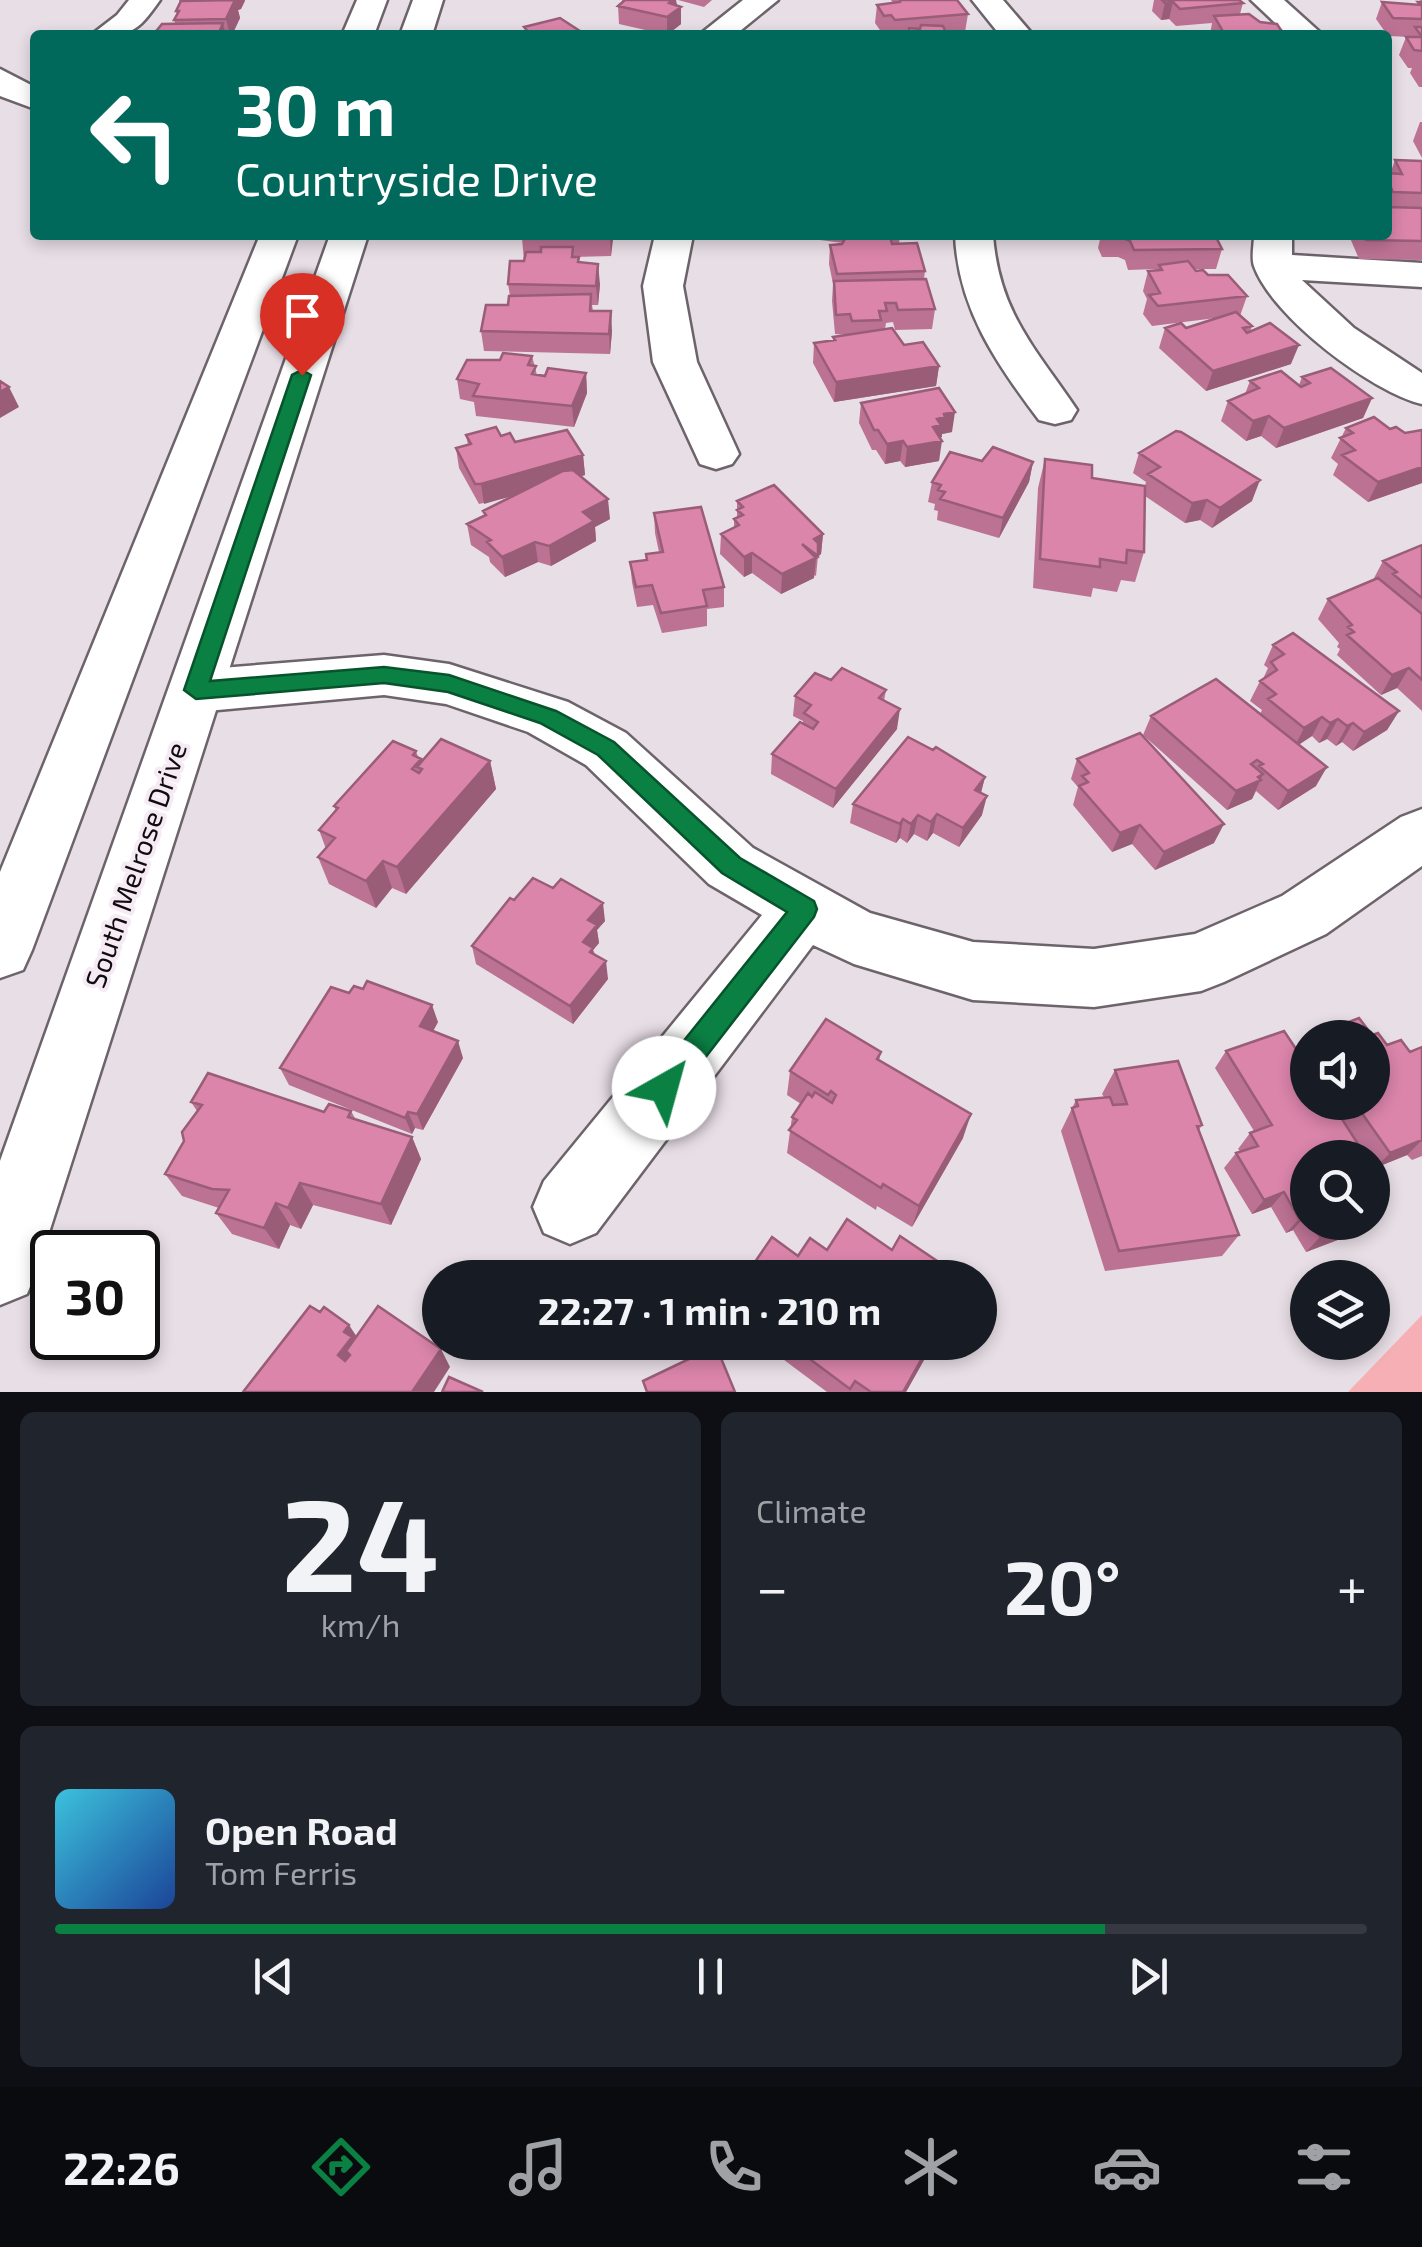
<!DOCTYPE html>
<meta charset="utf-8">
<style>
:root{--surface:#171b24;--page:#20242c;--text:#f1f3f6;--muted:#9ea1a6;--line:#363941;--accent:#0b8043}
body{margin:0;font-family:"Exo 2",sans-serif;background:var(--page);color:var(--text);height:100vh;display:flex;flex-direction:column;font-size:38px;white-space:nowrap}
*{box-sizing:border-box;margin:0}
p{font-size:32px;color:var(--muted)}
.icon{flex:none;width:55px;height:55px;fill:none;stroke:currentColor;stroke-width:2;stroke-linecap:round;stroke-linejoin:round}
.map{position:relative;height:1392px;overflow:hidden}
.details{display:flex;flex-direction:column;gap:20px;padding:20px;background:#0d0f14;flex:1}
.details>*{flex:none}
.guide{position:absolute;left:30px;top:30px;width:1362px;height:210px;border-radius:10px;box-shadow:0 5px 15px #0003;background:#00695c;color:#fff;overflow:hidden}
.tools{position:absolute;left:1290px;top:1020px;display:grid;gap:20px}
.tools a{display:grid;place-items:center;width:100px;height:100px;border-radius:50%;background:var(--surface);box-shadow:0 5px 15px #0003;font-size:50px}
.speed{position:absolute;left:30px;top:1230px;display:flex;gap:20px;font-size:50px;font-weight:700;text-align:center}
.speed>*{display:grid;place-content:center;width:130px;height:130px;border-radius:50%;background:var(--surface);box-shadow:0 5px 15px #0003;line-height:1}
.speed .limit{border:5px solid #111;border-radius:15px;background:#fff;color:#111}
.pin{position:absolute;display:grid;place-items:center;width:85px;height:85px;color:#fff;margin:-102px -42px;border-radius:50% 50% 50% 0;rotate:-45deg;box-shadow:0 0 10px #0007}
.pin .icon{rotate:45deg}
.me{position:absolute;width:110px;margin:-55px;rotate:38deg;stroke-linejoin:round;filter:drop-shadow(0 0 8px #0008)}
.turn{display:flex;align-items:center;gap:35px;height:210px;padding:0 40px;font-size:45px}
.turn .icon{width:130px;height:130px;stroke-width:2.5}
.turn b{display:block;font-size:70px;line-height:85px}
.big{font-size:75px;font-weight:700;line-height:1.1}
.details .widget{flex:1;display:flex;flex-direction:column;justify-content:center;gap:15px;min-width:0;padding:0 35px;border-radius:15px;background:var(--page)}
.details .dial{align-items:center;gap:0}
.dial b{font-size:130px;line-height:1}
.song{display:flex;align-items:center;gap:30px}
.cover{width:120px;height:120px;border-radius:15px;background:linear-gradient(135deg,hsl(190 70% 55%),hsl(220 70% 35%))}
.played{height:10px;border-radius:5px;background:linear-gradient(90deg,var(--accent) 80%,var(--line) 80%)}
.keys{display:flex;justify-content:space-around;direction:ltr}
.heat{display:flex;justify-content:space-between;align-items:center;font-size:55px;direction:ltr}
.details .tiles{flex:1;display:grid;gap:20px;grid-template-columns:1fr 1fr}
.widget:last-child{grid-column:span 2}
.trip{position:absolute;left:422px;top:1260px;width:575px;height:100px;border-radius:50px;background:var(--surface);box-shadow:0 5px 15px #0003;font-weight:700;line-height:100px;text-align:center}
.dock{display:flex;height:160px;justify-content:space-around;align-items:center;background:#090b0e;color:var(--muted)}
.dock .icon{width:70px;height:70px}
.dock .current{color:var(--accent)}
.dock b{font-size:45px;color:var(--text)}
.map>svg:first-child{display:block}
.green{fill:#f6b0b5}
.lines{fill:none;stroke-linecap:round;stroke-linejoin:round}
.minor-casing{stroke:#6c636b;stroke-width:5}
.major-casing{stroke:#6c636b;stroke-width:5}
.minor{fill:#fff;fill-rule:evenodd}
.major{fill:#fff;fill-rule:evenodd}
.wall{fill:#bc7293}
.shaded-wall{fill:#995d78}
.building{fill:#db85ab;stroke:#995d78;stroke-width:2.5}
.route{fill:#0b8043;stroke:#07532c;stroke-width:2.5}
.labels{text-anchor:middle;stroke-width:8;stroke-linejoin:round;paint-order:stroke}
.street-label{font-size:28px;fill:#0f0c0f;stroke:#f6ebf4}
</style>
<div class="map">
<svg width="1422" height="1392" viewBox="0 0 1422 1392">
<rect width="100%" height="100%" fill="#e8dee6"/>
<path class="green" d="M1422 1315V1392H1348Z"/>
<g class="lines">
<g class="minor-casing">
<path id="minor" d="M129 0H160C136 34 132 35 91 35L117 15Z
M743 0H778L735 35H699Z
M972 0H1003L1033 35H1000Z
M1251 0H1284L1323 35H1288Z
M0 69 35 87V109L0 96Z
M655 235H693L683 286 697 362 739 454 732 464 716 469 700 464 653 362 643 286Z
M955 235H993C999 313 1036 349 1077 410L1071 420 1055 424 1039 420C996 363 958 308 955 235Z
M1254 235H1292V255L1422 263V287L1302 280 1354 328 1422 373V404C1372 392 1272 317 1254 266 1251 257 1254 245 1254 235Z
M384 655 449 664 568 702 626 733 753 848 870 913 973 942 1094 949 1195 934 1282 896 1401 817 1422 809V866L1326 934 1224 982 1201 991 1094 1007 973 1000 854 964 813 945 596 1233 570 1244 544 1233 533 1207 544 1181 762 915 709 884 586 765 528 732 446 704 384 695 196 712 177 706 169 691 177 676 196 670Z"/>
</g>
<g class="major-casing">
<path id="major" d="M357 0H387L374 35H342Z
M413 0H443L432 35H400Z
M260 235H298L32 950 23 970 0 978V872Z
M330 235H368L38 1267 27 1294 0 1305V1161Z"/>
</g>
<use href="#minor" class="minor"/>
<use href="#major" class="major"/>
</g>
<path class="wall" d="M179 0H245V1L241 9 238 10 240 18 232 35H153L175 23 174 20 177 15 176 11 180 3Z
M622 0H676L677 5 681 7V24L667 35 619 24 618 6 623 3Z
M678 0H712L704 7Z
M891 0H957L968 14 965 32 946 34 947 35H891L890 33H882L875 23 877 5 893 3Z
M1154 0H1239L1243 3 1240 14 1260 22 1284 35H1210L1212 23 1176 26 1169 19 1161 20 1152 11Z
M1421 0H1422V87H1419L1410 73 1412 68H1408L1399 55 1406 37H1411L1388 36 1376 19 1382 2 1417 5 1418 2Z
M1420 122H1422V158L1413 141Z
M1395 160 1422 161V260L1359 259 1350 238 1352 235H1388V173L1390 174Z
M612 235 611 256 574 257 600 284 598 305H592L593 311 612 331 610 354 484 351 481 331 508 305 510 296 508 284 524 261 522 238Z
M797 235H900L899 244 925 271 924 279 935 309 932 329 895 330 893 322 886 323 885 329 904 345 939 366 936 386 834 402 813 363 814 343 833 340V337L849 335 835 334 832 301 833 284 829 264 830 245 843 243 797 237Z
M1101 235H1215L1222 249 1216 269H1195L1247 296 1240 316 1252 326 1250 332 1291 364 1206 391 1159 348 1165 328H1186L1216 318 1152 326 1143 314 1147 299 1143 291 1148 271 1157 269 1128 270 1125 260 1118 257H1102L1098 248Z
M532 356 537 375 586 373 587 393 574 427 476 416 474 402 460 399 457 379 500 360Z
M1302 377 1372 398 1363 418 1276 448 1261 436 1246 441 1221 421 1228 401 1245 394 1250 381 1299 385Z
M861 403 952 432 942 434 940 438 939 461 905 467 900 461 885 464 876 450H872L859 423Z
M1346 428 1390 429 1405 433 1422 430V483L1368 502 1333 475 1338 464 1331 458Z
M466 435 501 436 515 442 583 455 585 475 581 476 610 519 595 527 596 541 551 566 538 562 505 577 490 562 489 557 471 545 467 524 484 516 483 511 513 496 479 504 459 468 456 448 468 445Z
M1139 453 1252 501 1212 528 1200 520 1185 523 1145 496 1144 552 1135 582 1121 580 1117 592 1093 588 1091 597 1033 588 1038 488 1045 459 1092 478 1145 486 1146 482 1133 473Z
M982 461 1033 462 1029 482 999 538 937 520 938 511 934 510 935 504 928 502 932 482Z
M737 501 823 534 821 554 818 556 816 576 814 575V578L781 594 752 573 744 577 720 554 721 534 734 528V519L737 518Z
M654 513 724 587V607L707 609V626L662 633 653 605 637 607 632 582 630 562 646 560V554L659 552 655 533Z
M1422 545V711L1397 688 1381 695 1337 655 1340 649 1337 647 1339 643 1318 619 1328 599 1373 580 1383 561Z
M1273 645 1399 711 1387 730 1353 751 1342 742 1336 746 1327 739 1319 743 1312 736 1299 744 1316 786 1278 810 1256 791 1252 799 1227 810 1143 735 1151 716 1260 714 1262 710 1250 701 1260 681 1263 679 1268 668 1264 665Z
M831 680 886 690 884 701 897 729 833 808 771 774 772 754 803 724V721L793 716 795 696Z
M416 751 418 757 422 761H490L496 789 406 894 392 888 376 908 329 884 318 857 326 849 319 830 336 811 334 806Z
M1077 759 1214 843 1155 870 1132 844 1112 852 1073 805 1078 787 1071 779Z
M985 777 981 793 982 815 959 847 933 833 927 841 914 834 907 843 900 838 896 843 850 823 853 804Z
M514 900 605 921 597 930 599 943 593 950 608 979 573 1024 476 964 472 946Z
M438 1022 433 1031 463 1058 423 1130 415 1128 412 1134 289 1085 280 1068Z
M1372 1035 1387 1045 1410 1052 1422 1047V1156L1412 1160 1407 1155 1375 1168 1372 1165V1158H1308V1222H1367L1356 1233 1306 1252 1293 1230 1286 1233 1271 1207 1252 1214 1224 1168 1236 1153 1240 1151 1238 1149 1250 1133 1254 1131 1215 1068 1226 1051 1298 1052 1308 1038V1102H1372Z
M881 1052 879 1061 963 1138 912 1227 877 1206 876 1210 787 1153 792 1117 801 1104 787 1095 790 1071Z
M1115 1070 1202 1125 1199 1130 1239 1235 1222 1256 1105 1271 1061 1131 1076 1100 1104 1097 1102 1094Z
M191 1102 324 1112 351 1111 356 1120 412 1137 421 1159 391 1225 313 1205 301 1229 290 1225 279 1249 232 1234 216 1213 219 1208 182 1196 165 1174 184 1141 197 1111Z
M760 1342H931L924 1360 906 1392H827Z"/>
<path class="shaded-wall" d="M227 0H245L241 9 238 10 240 18 232 35H230L226 19Z
M672 0H676L677 10 681 7V24L667 35V17L669 3Z
M1173 2 1169 19 1161 20 1165 3Z
M223 23 226 35H218Z
M610 235H612L613 240 611 256Z
M598 264 600 284 598 305 596 286Z
M611 311 612 331 610 354 609 334Z
M1299 345 1291 364 1206 391 1213 371Z
M939 366 936 386 834 402 836 382Z
M586 373 587 393 574 427 572 406Z
M9 387 19 407 0 418V392Z
M1372 398 1363 418 1276 448 1284 428Z
M955 412 952 432 942 434V437L939 438 942 441 939 461 905 467 907 447 933 427 937 419 944 414Z
M1269 416 1261 436 1246 441 1253 421Z
M903 441 900 461 885 464 887 444Z
M583 455 585 475 484 504 481 484Z
M1033 462 1029 482 999 538 1003 518Z
M1422 467V483L1368 502 1378 482Z
M1260 480 1252 501 1212 528 1220 508Z
M608 499 610 519 595 527 596 541 551 566 549 546 583 512Z
M1207 500 1200 520 1185 523 1192 503Z
M823 534 821 554 818 556 814 539Z
M535 542 538 562 505 577 502 557Z
M752 553V573L744 577V557Z
M816 558 814 578 781 594 782 574Z
M1409 668 1397 688 1381 695 1392 675Z
M900 709 897 729 833 808 836 789Z
M1399 711 1387 730 1353 751 1364 732Z
M1322 717 1312 736 1294 748 1304 728Z
M1338 719 1327 739 1319 743 1330 723Z
M1353 723 1342 742 1336 746 1347 726Z
M490 761 496 789 406 894 397 867Z
M1327 767 1316 786 1278 810 1288 791Z
M1263 774 1252 799 1227 810 1236 791Z
M985 777 980 796 975 790Z
M987 796 982 815 959 847 963 828Z
M937 814 933 833 927 841 931 822Z
M918 815 914 834 907 843 911 824Z
M903 819 900 838 896 843 900 824Z
M1224 824 1214 843 1155 870 1164 852Z
M1140 825 1132 844 1112 852 1120 833Z
M383 861 392 888 376 908 366 881Z
M603 903 605 921 597 930 599 943 593 950 595 966 583 942 588 920Z
M606 961 608 979 573 1024 570 1006Z
M432 1005 438 1022 426 1044 420 1026Z
M458 1041 463 1058 423 1130 417 1114Z
M408 1112 415 1128 412 1134 405 1118Z
M971 1114 963 1138 912 1227 919 1206Z
M412 1137 421 1159 391 1225 381 1204Z
M1422 1140 1407 1155 1375 1168 1390 1153Z
M300 1183 313 1205 301 1229 288 1208Z
M1284 1192 1271 1207 1252 1214 1264 1200Z
M276 1203 290 1225 279 1249 264 1228Z
M1306 1215 1293 1230 1286 1233 1299 1219Z
M1360 1222H1367L1356 1233 1306 1252 1320 1237Z
M349 1325 361 1343 356 1366 351 1373 338 1355 344 1332Z
M931 1342 924 1360 906 1392H903Z
M441 1349 450 1367 434 1392H412Z"/>
<path class="building" d="M235 0 226 19 174 20 179 11H176L181 1Z
M625 0H672L669 3 681 7 667 17 618 6Z
M900 0H957L968 14 895 20 891 15 884 16 877 5 900 2Z
M1162 0H1239L1243 3 1180 9 1173 2 1165 3Z
M1382 2 1421 5 1418 2H1422V19L1393 18Z
M1249 14 1260 22 1277 24 1284 35H1225L1214 16Z
M560 18 586 35H531L524 27Z
M223 23 218 35H153L162 24Z
M921 25 943 26 947 35H908L909 28 920 29Z
M1415 27H1422V51L1414 50 1406 37H1422Z
M1395 160 1422 161V193L1393 192 1388 181V173L1402 174Z
M1388 207 1422 208V241L1366 240 1365 235H1388Z
M523 235H610V237L522 238Z
M1106 235H1215L1222 249 1134 250 1130 241 1123 238H1107Z
M890 236 892 244 917 243 925 271 837 274 830 245 842 244 846 237Z
M541 247H573L572 257H579L578 262 598 264 596 286 508 284 510 261H524L526 252H541Z
M1188 261 1196 271 1203 270 1208 275H1228L1247 296 1158 306 1149 295 1160 293 1148 271 1162 270 1159 265Z
M926 279 935 309 898 310 896 303H885L887 311H879L881 320 852 321 850 314 836 315 834 281Z
M591 294 590 311H611L609 334 481 331 486 305H508L509 296Z
M1236 312 1252 326 1243 328 1247 333 1270 323 1299 345 1213 371 1165 328 1181 323 1186 328Z
M892 328 904 345 923 342 939 366 836 382 814 343 835 340 833 337Z
M503 353 532 356 528 365 536 366 532 374 545 376 548 368 586 373 572 406 473 396 479 384 457 379 467 360H500Z
M1331 368 1372 398 1284 428 1269 416 1253 421 1228 401 1259 388 1250 381 1281 371 1301 387 1310 383 1302 377Z
M0 381 9 387 0 392Z
M939 388 955 412 944 414 945 417 937 419 941 425 933 427 942 441 907 447 903 441 887 444 878 430H874L861 403Z
M1374 417 1390 429 1396 427 1405 433 1422 430V467L1378 482 1342 455 1355 450 1340 438 1353 433 1346 428Z
M496 427 501 436 510 433 515 442 567 430 583 455 481 484H475L456 448 471 444 466 435Z
M1176 431 1181 432 1260 480 1220 508 1207 500 1192 503 1148 474 1160 467 1139 453Z
M993 447 1033 462 1003 518 940 499 945 492 938 490 941 485 932 482 950 452 982 461Z
M1045 459 1092 465V478L1145 486 1144 552 1127 550 1126 563 1100 559V567L1040 559Z
M573 470 608 499 583 512 594 521 549 546 535 542 502 557 487 542 491 540 467 524 486 515 483 511 563 471Z
M774 485 823 534 814 539 818 543V556L802 544 816 558 782 574 752 553 744 557 721 534 739 525 734 519 743 515 737 510 743 507 737 501Z
M701 507 724 587 703 590 707 606 661 613 652 585 636 587 630 562 647 560 646 554 663 552 654 513Z
M1422 545V598L1393 574 1397 572 1383 561Z
M1378 578 1422 614V680L1409 668 1392 675 1347 635 1354 632 1348 627 1352 625 1328 599Z
M1293 633 1399 711 1364 732 1353 723 1347 726 1338 719 1330 723 1322 717 1304 728 1268 699 1276 694 1260 681 1277 670 1271 662 1284 654 1273 645Z
M842 668 886 690 879 698 900 709 836 789 772 754 800 722 813 729 818 722 804 713 811 705 795 696 815 673 831 680Z
M1216 679 1327 767 1288 791 1259 766 1263 764 1257 760 1251 764 1263 774 1258 777 1261 780 1236 791 1151 716Z
M1140 733 1224 824 1164 852 1140 825 1120 833 1079 786 1088 782 1082 776 1089 773 1077 759Z
M908 737 933 750 936 747 985 777 975 790 987 796 963 828 937 814 931 822 918 815 911 824 903 819 900 824 853 804Z
M441 739 490 761 397 867 383 861 366 881 318 857 335 838 319 830 338 808 334 806 393 741 416 751 413 755 421 759 412 769 419 773 422 769 417 767Z
M533 878 553 888 561 879 603 903 588 920 597 925 583 942 593 948 590 952 606 961 570 1006 472 946 510 898 514 900Z
M367 981 432 1005 420 1026 458 1041 417 1114 408 1112 405 1118 280 1068 331 987 349 993 354 986 363 989Z
M1359 1018 1372 1035 1378 1033 1387 1045 1401 1040 1410 1052 1422 1047V1140L1390 1153 1354 1102H1372V1038H1308Z
M826 1019 881 1052 877 1059 971 1114 919 1206 883 1184 881 1188 789 1130 797 1120 792 1117 808 1093 812 1097 815 1092 832 1103 836 1095 831 1091 828 1095 790 1071Z
M1284 1031 1308 1067V1102H1331L1367 1158H1308V1217L1306 1215 1299 1219 1284 1192 1264 1200 1236 1153 1258 1146 1250 1133 1272 1125 1226 1051Z
M1178 1061 1202 1125 1197 1126 1239 1235 1119 1251 1072 1108 1078 1106 1076 1100 1110 1097 1113 1105 1127 1104 1115 1070Z
M208 1073 324 1112 329 1104 351 1111 348 1117 412 1137 381 1204 300 1183 288 1208 276 1203 264 1228 216 1213 229 1190 212 1189 165 1174 184 1141 182 1132 202 1105 191 1102Z
M847 1219 892 1250 900 1236 949 1269 944 1278H744L772 1237 798 1256 810 1238 827 1250Z
M1311 1222H1360L1320 1237Z
M310 1306 320 1312 324 1307 349 1325 344 1332 352 1337 338 1355 345 1361 350 1355 346 1351 378 1306 441 1349 412 1392H243Z
M787 1342H931L903 1392H871L855 1381 850 1389Z
M716 1346 735 1392H647L643 1381Z
M449 1377 483 1392H442Z"/>
<path class="route" d="M302 370 311 375 210 681 384 667 449 675 556 711 614 742 740 858 814 901 817 909 814 917 674 1098 664 1101 654 1098 650 1088 654 1078 787 912 722 873 598 755 540 723 448 692 384 683 196 699 184 690 292 375Z"/>
<g class="labels">
<g class="street-label">
<text transform="translate(136 865) rotate(-71)" y="10">South Melrose Drive</text>
</g>
</g>
</svg>
<div class="tools">
<a><svg class="icon" aria-label="sound" viewBox="0 0 24 24"><path d="M4 9h4l5-4v14l-5-4H4zM17 9q2 3 0 6"/></svg></a>
<a><svg class="icon" aria-label="search" viewBox="0 0 24 24"><circle cx="10" cy="10" r="6"/><path d="M15 15l6 6"/></svg></a>
<a><svg class="icon" aria-label="layers" viewBox="0 0 24 24"><path d="M12 4l9 5-9 5-9-5zM3 14l9 5 9-5"/></svg></a>
</div>
<div class="speed"><div class="limit">30</div></div>
<div class="pin" style="left:302px;top:375px;background:#d93025"><svg class="icon" aria-label="arrive" viewBox="0 0 24 24"><path d="M6 21V4h12l-3 4 3 4H6"/></svg></div>
<svg class="me" style="left:664px;top:1088px" viewBox="-20 -20 40 40"><circle r="19" fill="#fff"/><path d="M0-13L10 11 0 6-10 11z" fill="#0b8043"/></svg>
<div class="trip">22:27 · 1 min · 210 m</div>
<div class="guide">
<div class="turn"><svg class="icon" aria-label="left" viewBox="0 0 24 24"><path d="M17 20v-9H6M10 6l-5 5 5 5"/></svg><div><b>30 m</b>Countryside Drive</div></div>
</div>
</div>
<section class="details">
<div class="tiles">
<div class="widget dial"><b>24</b><p>km/h</p></div>
<div class="widget"><p>Climate</p>
<div class="heat"><a>−</a><b class="big">20°</b><a>+</a></div>
</div>
<div class="widget">
<div class="song"><i class="cover"></i><div><b>Open Road</b><p>Tom Ferris</p></div></div>
<div class="played"></div>
<div class="keys"><svg class="icon" aria-label="previous" viewBox="0 0 24 24"><path d="M18 5L8 12l10 7zM5 5v14"/></svg><svg class="icon" aria-label="pause" viewBox="0 0 24 24"><path d="M8 5v14M16 5v14"/></svg><svg class="icon" aria-label="next" viewBox="0 0 24 24"><path d="M6 5l10 7-10 7zM19 5v14"/></svg></div>
</div>
</div>
</section>
<nav class="dock">
<b>22:26</b>
<svg class="icon current" aria-label="directions" viewBox="0 0 24 24"><path d="M12 3l9 9-9 9-9-9zM9 14v-3h6M13 9l2 2-2 2"/></svg>
<svg class="icon" aria-label="music" viewBox="0 0 24 24"><path d="M9 18V5l10-2v13"/><circle cx="6" cy="18" r="3"/><circle cx="16" cy="16" r="3"/></svg>
<svg class="icon" aria-label="phone" viewBox="0 0 24 24"><path d="M5 4h4l2 5-3 2q2 4 5 5l2-3 5 2v4C11 20 4 13 5 4z"/></svg>
<svg class="icon" aria-label="climate" viewBox="0 0 24 24"><path d="M12 3v18M4 7l16 10M4 17L20 7"/></svg>
<svg class="icon" aria-label="car" viewBox="0 0 24 24"><path d="M5 17H2v-5l4-1 3-4h7l3 4 3 1v5h-3M9 17h6M6 11h13"/><circle cx="7" cy="17" r="2"/><circle cx="17" cy="17" r="2"/></svg>
<svg class="icon" aria-label="filters" viewBox="0 0 24 24"><path d="M4 7h16M4 17h16"/><circle cx="9" cy="7" r="2"/><circle cx="15" cy="17" r="2"/></svg>
</nav>
